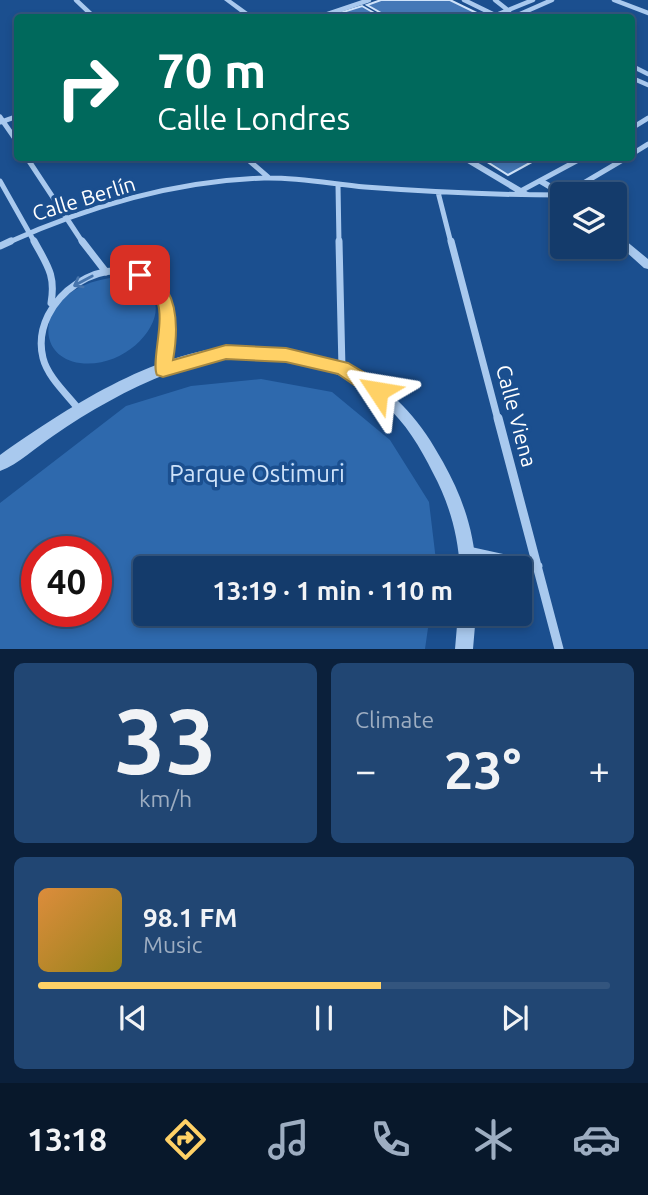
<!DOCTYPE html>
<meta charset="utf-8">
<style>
:root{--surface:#143b6b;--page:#214673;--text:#f1f3f6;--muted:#9dadc1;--line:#33557e;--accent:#ffd166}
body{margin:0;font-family:Ubuntu,sans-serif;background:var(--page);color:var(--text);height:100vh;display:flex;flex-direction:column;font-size:26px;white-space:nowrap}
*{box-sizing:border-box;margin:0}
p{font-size:23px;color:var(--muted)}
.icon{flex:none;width:38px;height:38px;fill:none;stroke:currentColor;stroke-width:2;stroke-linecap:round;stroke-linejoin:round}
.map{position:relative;height:649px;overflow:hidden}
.sheet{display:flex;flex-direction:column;gap:14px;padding:14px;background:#0b203b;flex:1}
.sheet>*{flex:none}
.guide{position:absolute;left:14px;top:14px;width:621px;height:147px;border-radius:7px;box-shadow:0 4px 10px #0003,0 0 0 2px var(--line);background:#00695c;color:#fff;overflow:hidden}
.tools{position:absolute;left:550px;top:182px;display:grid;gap:14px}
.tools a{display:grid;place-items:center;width:77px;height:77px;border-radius:7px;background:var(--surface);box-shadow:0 4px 10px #0003,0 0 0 2px var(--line);font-size:35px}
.speed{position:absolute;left:21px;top:536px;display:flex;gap:14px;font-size:35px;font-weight:700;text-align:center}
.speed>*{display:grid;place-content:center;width:91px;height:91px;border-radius:50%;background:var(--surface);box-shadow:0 4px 10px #0003,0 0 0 2px var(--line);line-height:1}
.speed .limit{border:10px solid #d22;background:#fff;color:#111}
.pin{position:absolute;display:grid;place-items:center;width:60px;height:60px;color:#fff;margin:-30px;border-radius:14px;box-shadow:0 4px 10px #0006}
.me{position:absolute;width:77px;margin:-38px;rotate:303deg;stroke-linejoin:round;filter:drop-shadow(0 0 5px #0008)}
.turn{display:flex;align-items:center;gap:24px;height:147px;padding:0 28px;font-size:32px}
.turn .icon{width:91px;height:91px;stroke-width:2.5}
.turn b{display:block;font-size:49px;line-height:60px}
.big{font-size:52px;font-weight:600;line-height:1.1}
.sheet .widget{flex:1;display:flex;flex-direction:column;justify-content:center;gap:10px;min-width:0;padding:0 24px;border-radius:10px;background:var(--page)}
.sheet .dial{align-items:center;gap:0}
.dial b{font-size:91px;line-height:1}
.song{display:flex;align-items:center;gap:21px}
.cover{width:84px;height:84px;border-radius:10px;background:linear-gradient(135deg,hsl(30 70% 55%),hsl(50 70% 35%))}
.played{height:7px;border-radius:4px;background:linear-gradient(90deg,var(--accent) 60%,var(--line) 60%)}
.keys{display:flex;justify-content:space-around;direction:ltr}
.heat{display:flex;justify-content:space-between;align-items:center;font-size:38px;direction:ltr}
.sheet .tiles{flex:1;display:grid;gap:14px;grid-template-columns:1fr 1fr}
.widget:last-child{grid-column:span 2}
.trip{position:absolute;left:133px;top:556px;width:399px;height:70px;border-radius:7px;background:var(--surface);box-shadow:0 4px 10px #0003,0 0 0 2px var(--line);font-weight:600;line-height:70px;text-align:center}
.dock{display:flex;height:112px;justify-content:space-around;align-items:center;background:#08182b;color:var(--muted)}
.dock .icon{width:49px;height:49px}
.dock .current{color:var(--accent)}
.dock b{font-size:32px;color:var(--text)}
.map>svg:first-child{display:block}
.green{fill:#2e69ad;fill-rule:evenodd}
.building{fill:#4478b7;stroke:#cfe3fa;stroke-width:2}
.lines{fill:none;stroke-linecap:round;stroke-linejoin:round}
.minor-far3{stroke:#a9c9ee;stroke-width:4.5}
.minor-far2{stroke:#a9c9ee;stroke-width:5}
.minor-far1{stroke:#a9c9ee;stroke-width:7}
.minor{stroke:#a9c9ee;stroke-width:9}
.tertiary{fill:#a9c9ee;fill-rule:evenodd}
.oneway{stroke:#4674ac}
.route{fill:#ffd166;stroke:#a68842;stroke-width:2}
.labels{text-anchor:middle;stroke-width:7;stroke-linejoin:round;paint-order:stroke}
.street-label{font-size:21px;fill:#fff;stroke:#1b4f8f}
.near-park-label{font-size:24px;fill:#cfe3fa;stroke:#1b4f8f}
</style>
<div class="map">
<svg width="648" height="649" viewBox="0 0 648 649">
<rect width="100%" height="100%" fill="#1b4f8f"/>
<path class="green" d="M110 278C198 281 143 371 80 363 45 358 39 323 62 300 76 286 93 281 110 278Z
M261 379 332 392 390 440 429 502 437 569H145V614H430L425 649H0V503L126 406 191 386ZM37 551H96V611H37Z"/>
<path class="building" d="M381 0H450L487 18H390L367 5Z
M362 6 383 18H324Z
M481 158H539L508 175Z"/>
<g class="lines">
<path class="minor-far3" d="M76 0 95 18
M464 0 501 18
M495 0 509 11
M614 0 648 13
M496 15 533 0
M316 18 369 0
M511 18 552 0
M632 66 648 74
M632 78 648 85"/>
<path class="minor-far2" d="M0 117 18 143
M1 122 18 116
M632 128 648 118
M632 154 648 144
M27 158 83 243
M246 158 268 177
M0 181 35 243
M338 185 339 243
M438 192 451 243
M517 193 582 158
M565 194 626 158
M7 243C89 206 174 181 264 178 298 177 332 184 365 187 431 192 496 195 562 195"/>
<path class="minor-far1" d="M34 241C47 265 56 275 51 303
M82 241 106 272
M339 241 342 368
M451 241 498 420
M0 246 11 241
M80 411C68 395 48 378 43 358 28 298 112 243 154 286 160 292 164 307 166 315 170 331 164 353 163 369"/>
<path class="minor" d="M498 418 559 649
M468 551 538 566"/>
<path class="tertiary" d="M224 0H231L256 18H248Z
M459 158H470L533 195 532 197H524Z
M541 178 566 192 568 194 560 196 538 183 536 181Z
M614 231 648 259V269L644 268 614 241Z
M236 346C331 345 398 377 443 462 462 496 474 530 476 569H460C458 534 449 503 433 473 420 447 406 423 384 404 327 354 238 345 169 373 128 389 89 411 53 436 36 447 19 464 0 471V455C67 408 152 352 236 346Z
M458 614H476L473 649H455Z"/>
</g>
<defs><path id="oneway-shaft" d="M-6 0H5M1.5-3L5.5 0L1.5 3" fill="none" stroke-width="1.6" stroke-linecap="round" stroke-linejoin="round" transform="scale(1.75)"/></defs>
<use class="oneway" href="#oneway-shaft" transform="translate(83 281) rotate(152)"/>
<path class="route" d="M140 269C179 282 179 326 173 360L226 345 286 348 348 363 385 385 387 391 385 397 378 399 372 397 338 374 286 362 226 359 163 377 157 375C151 364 164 324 158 304 153 289 140 286 133 275Z"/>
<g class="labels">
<g class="street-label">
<text transform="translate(84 199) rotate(-17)" y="7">Calle Berlín</text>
<text transform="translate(516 416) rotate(75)" y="7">Calle Viena</text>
</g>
<g class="near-park-label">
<text x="257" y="482">Parque Ostimuri</text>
</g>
</g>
</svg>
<div class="tools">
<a><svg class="icon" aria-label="layers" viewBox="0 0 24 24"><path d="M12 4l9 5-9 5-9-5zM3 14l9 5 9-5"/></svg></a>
</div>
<div class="speed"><div class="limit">40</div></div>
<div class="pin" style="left:140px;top:275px;background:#d93025"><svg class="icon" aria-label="arrive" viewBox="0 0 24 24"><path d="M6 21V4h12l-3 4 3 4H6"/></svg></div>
<svg class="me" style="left:378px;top:391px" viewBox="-20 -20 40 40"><path d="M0-17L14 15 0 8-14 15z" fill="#ffd166" stroke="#fff" stroke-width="4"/></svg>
<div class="trip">13:19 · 1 min · 110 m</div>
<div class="guide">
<div class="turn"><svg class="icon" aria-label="right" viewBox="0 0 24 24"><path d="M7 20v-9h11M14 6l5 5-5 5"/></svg><div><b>70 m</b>Calle Londres</div></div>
</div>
</div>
<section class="sheet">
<div class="tiles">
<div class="widget dial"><b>33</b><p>km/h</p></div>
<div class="widget"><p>Climate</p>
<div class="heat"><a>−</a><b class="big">23°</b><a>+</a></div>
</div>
<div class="widget">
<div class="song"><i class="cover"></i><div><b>98.1 FM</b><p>Music</p></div></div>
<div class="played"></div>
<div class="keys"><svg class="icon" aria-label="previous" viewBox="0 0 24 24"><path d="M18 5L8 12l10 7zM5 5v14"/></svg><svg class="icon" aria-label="pause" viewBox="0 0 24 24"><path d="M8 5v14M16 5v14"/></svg><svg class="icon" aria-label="next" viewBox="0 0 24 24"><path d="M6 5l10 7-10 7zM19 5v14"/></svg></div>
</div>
</div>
</section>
<nav class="dock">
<b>13:18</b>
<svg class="icon current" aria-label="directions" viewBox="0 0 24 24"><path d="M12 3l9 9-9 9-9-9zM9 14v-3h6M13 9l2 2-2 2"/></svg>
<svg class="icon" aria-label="music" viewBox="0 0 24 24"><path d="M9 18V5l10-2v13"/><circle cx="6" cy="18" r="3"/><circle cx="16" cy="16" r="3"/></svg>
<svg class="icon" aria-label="phone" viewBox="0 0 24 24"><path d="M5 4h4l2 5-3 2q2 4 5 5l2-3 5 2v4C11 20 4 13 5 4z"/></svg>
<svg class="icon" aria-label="climate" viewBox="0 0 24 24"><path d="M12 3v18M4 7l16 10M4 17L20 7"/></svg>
<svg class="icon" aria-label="car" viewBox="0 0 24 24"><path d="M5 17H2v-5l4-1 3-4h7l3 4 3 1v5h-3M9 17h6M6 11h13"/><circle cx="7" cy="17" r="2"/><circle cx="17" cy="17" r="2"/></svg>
</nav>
